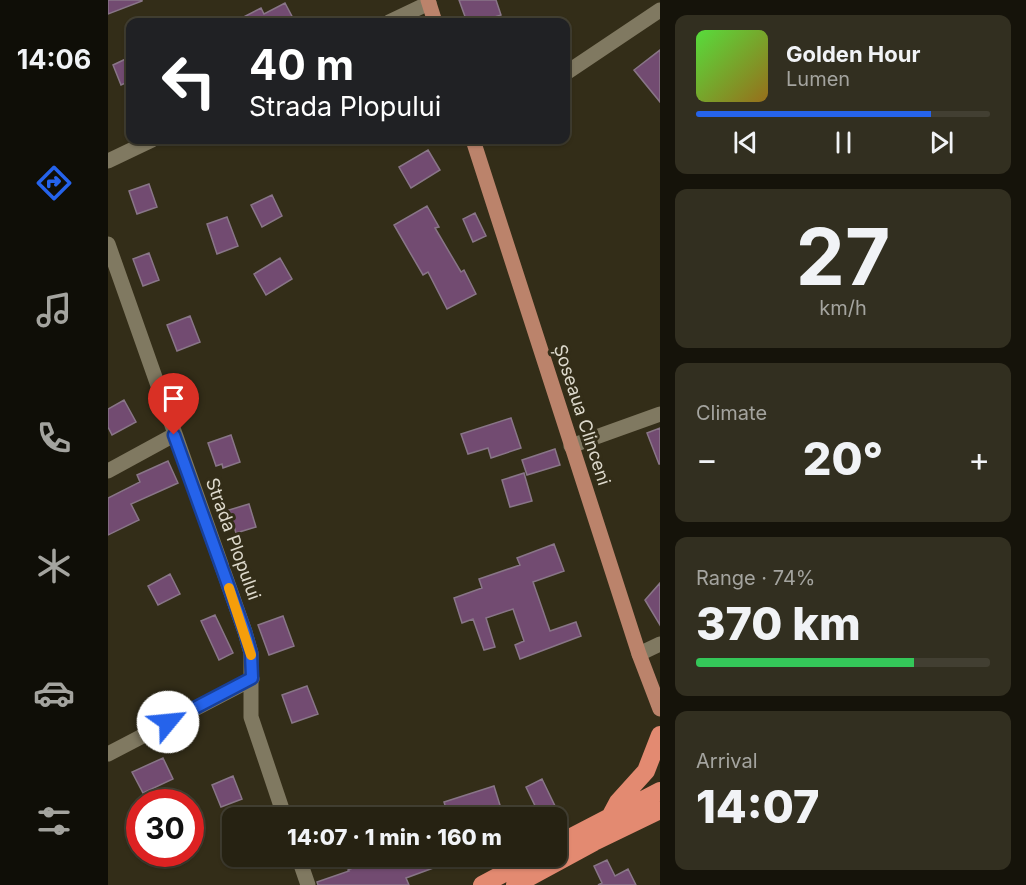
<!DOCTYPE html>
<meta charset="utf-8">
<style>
:root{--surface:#262212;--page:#322f20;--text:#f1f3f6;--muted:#a4a49f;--line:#423f32;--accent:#2563eb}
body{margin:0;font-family:Inter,sans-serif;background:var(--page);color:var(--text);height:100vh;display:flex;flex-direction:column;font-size:22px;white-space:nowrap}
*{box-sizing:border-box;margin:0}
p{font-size:20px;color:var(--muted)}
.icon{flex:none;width:33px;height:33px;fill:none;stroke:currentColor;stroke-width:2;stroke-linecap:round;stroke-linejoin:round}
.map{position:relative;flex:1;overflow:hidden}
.details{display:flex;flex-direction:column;gap:15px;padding:15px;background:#15130a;width:366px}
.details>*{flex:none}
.guide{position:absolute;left:18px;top:18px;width:444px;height:126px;border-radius:12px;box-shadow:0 2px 4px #0004,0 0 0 2px var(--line);background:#202124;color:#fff;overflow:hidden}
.speed{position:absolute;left:18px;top:789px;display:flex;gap:12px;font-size:30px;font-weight:700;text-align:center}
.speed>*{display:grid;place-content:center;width:78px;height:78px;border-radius:50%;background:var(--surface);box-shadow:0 2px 4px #0004,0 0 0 2px var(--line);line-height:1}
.speed .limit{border:9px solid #d22;background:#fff;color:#111}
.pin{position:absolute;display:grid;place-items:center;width:51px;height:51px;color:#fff;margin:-62px -26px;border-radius:50% 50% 50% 0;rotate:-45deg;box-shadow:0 0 6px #0007}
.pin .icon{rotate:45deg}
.me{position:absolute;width:66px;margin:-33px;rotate:62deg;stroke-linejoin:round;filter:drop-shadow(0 0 4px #0008)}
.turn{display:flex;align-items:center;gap:21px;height:126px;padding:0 24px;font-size:27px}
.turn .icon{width:78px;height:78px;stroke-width:2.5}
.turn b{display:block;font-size:42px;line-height:51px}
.big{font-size:45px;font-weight:800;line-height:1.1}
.details .card{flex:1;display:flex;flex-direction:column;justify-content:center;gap:9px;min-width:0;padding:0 21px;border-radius:12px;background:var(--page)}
.details .dial{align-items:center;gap:0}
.dial b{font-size:78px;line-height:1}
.song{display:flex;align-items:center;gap:18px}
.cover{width:72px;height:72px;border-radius:9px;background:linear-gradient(135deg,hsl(110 70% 55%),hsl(40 70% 35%))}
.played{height:6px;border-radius:3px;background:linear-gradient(90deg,var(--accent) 80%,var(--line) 80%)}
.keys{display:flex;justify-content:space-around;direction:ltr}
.heat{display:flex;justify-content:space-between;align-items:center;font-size:33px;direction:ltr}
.charge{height:9px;border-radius:4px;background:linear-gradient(90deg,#34c759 74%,var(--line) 0)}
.trip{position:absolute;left:114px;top:807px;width:345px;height:60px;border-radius:12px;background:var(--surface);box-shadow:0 2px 4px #0004,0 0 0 2px var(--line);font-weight:800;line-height:60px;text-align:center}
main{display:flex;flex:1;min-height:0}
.tabs{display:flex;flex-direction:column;width:108px;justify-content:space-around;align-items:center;background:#0f0e07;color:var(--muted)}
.tabs .icon{width:42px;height:42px}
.tabs .on{color:var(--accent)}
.tabs b{font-size:27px;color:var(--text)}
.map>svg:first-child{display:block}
.building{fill:#724b71;stroke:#897688;stroke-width:1.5}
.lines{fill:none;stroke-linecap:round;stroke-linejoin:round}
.minor{stroke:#807961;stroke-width:15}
.major{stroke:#bb836b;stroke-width:15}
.highway{stroke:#e38a71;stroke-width:18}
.route-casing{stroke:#184099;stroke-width:15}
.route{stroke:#2563eb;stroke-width:10}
.slow{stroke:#f59e0b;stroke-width:10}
.labels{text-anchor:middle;stroke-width:6;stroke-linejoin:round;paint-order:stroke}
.street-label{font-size:18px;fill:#ddd9cc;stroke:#332d18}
</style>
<main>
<nav class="tabs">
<b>14:06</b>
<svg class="icon on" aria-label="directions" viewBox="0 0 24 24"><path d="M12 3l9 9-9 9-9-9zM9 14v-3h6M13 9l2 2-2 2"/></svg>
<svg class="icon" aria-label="music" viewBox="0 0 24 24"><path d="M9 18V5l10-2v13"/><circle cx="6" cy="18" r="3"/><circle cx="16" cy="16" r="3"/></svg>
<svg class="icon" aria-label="phone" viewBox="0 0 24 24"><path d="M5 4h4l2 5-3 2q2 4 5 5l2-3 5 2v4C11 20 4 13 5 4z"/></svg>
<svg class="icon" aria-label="climate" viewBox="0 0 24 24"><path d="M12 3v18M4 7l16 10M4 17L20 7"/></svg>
<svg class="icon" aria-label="car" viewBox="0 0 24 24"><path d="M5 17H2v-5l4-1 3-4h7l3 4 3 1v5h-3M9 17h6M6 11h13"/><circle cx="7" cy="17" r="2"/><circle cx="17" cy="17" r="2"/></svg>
<svg class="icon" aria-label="filters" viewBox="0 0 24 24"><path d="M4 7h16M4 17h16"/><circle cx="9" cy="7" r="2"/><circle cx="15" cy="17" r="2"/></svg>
</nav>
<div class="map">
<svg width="552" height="885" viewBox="0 0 552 885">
<rect width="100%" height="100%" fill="#332d18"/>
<path class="building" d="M0 0H34V1L0 14Z
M351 0H388L393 15 371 22H359Z
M177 3 187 22H126L153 8 156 14Z
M552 50V102L526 70Z
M22 57V81L13 85 5 65Z
M320 150 332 170 303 188 291 167Z
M41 184 49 207 29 214 21 191Z
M164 195 174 216 154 227 143 205Z
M319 206 331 227 327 228 353 272 356 270 368 294 339 309 320 272 315 275 286 225Z
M367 213 378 236 365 242 355 219Z
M119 217 130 246 109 254 99 224Z
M41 253 51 280 35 286 25 259Z
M172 258 184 279 158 295 146 274Z
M82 316 92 342 69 351 59 325Z
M16 400 28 422 4 435 0 427V409Z
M403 418 413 448 383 458 380 448 360 454 353 434Z
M552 428V464H551L539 433Z
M123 435 132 462 115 468 114 464 108 466 100 443Z
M447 449 452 465 419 475 414 460Z
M60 461 70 483 23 504 31 520 0 535V498L32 482 29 475Z
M416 473 424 501 402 507 394 480Z
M141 504 148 527 128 533 121 510Z
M446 544 456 571 425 582 442 631 468 622 473 636 412 659 407 645 416 641 405 609 378 618 387 647 376 650 365 619 354 623 346 598 374 588 371 579 412 565 409 558Z
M62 574 72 594 50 605 40 586Z
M552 583V625L537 600Z
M107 615 125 653 111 660 93 621Z
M175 616 186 646 161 655 150 625Z
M199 686 210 714 184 723 174 695Z
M55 758 65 779 35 793 24 772Z
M125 776 134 799 113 807 104 785Z
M434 779 447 806 431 814 418 787Z
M386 786 396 818H341L336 802Z
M272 856H324L328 867 298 878 301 885H210L209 882 241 871 240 870Z
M499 860 507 876 520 869 528 885H490L494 883 486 866Z"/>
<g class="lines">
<path class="minor" d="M281 22 321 3
M458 73 552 10
M0 161 44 140
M0 244 137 632 143 653V717L177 818
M463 446 552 414
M0 471 66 435
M531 654 552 644
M0 754 144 679
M190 856 200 885"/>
<path class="major" d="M320 0 327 22
M365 140 531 654 552 709"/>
<path class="highway" d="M502 817 510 802 538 771 552 735
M448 845 552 791
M374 885 428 856
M407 885 486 842 552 810"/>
</g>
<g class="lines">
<g class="route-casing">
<path id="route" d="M60 722 144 678 143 653 137 632 66 435"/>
</g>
<use href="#route" class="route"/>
<path class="slow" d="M121 588 143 655"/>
</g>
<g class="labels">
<g class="street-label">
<text transform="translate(474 415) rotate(72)" y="6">Șoseaua Clinceni</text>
<text transform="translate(125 539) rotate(70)" y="6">Strada Plopului</text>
</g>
</g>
</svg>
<div class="speed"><div class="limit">30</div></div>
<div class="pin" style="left:66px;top:435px;background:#d93025"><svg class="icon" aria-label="arrive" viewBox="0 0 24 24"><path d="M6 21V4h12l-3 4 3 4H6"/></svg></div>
<svg class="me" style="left:60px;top:722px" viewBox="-20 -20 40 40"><circle r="19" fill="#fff"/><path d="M0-13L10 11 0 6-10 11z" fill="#2563eb"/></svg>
<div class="trip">14:07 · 1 min · 160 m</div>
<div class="guide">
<div class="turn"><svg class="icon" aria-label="left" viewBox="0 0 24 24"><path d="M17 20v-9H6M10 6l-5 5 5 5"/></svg><div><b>40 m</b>Strada Plopului</div></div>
</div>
</div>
<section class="details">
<div class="card">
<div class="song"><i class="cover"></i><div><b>Golden Hour</b><p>Lumen</p></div></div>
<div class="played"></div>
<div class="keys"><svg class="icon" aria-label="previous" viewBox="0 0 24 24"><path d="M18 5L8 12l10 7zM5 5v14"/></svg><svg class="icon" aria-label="pause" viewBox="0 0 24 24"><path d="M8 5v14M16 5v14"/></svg><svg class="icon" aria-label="next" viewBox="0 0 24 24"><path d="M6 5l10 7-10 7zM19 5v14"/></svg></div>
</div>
<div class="card dial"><b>27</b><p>km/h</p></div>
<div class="card"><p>Climate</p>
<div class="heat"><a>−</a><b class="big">20°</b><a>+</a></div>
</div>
<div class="card"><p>Range · 74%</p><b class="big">370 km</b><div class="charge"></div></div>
<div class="card"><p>Arrival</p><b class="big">14:07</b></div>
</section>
</main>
